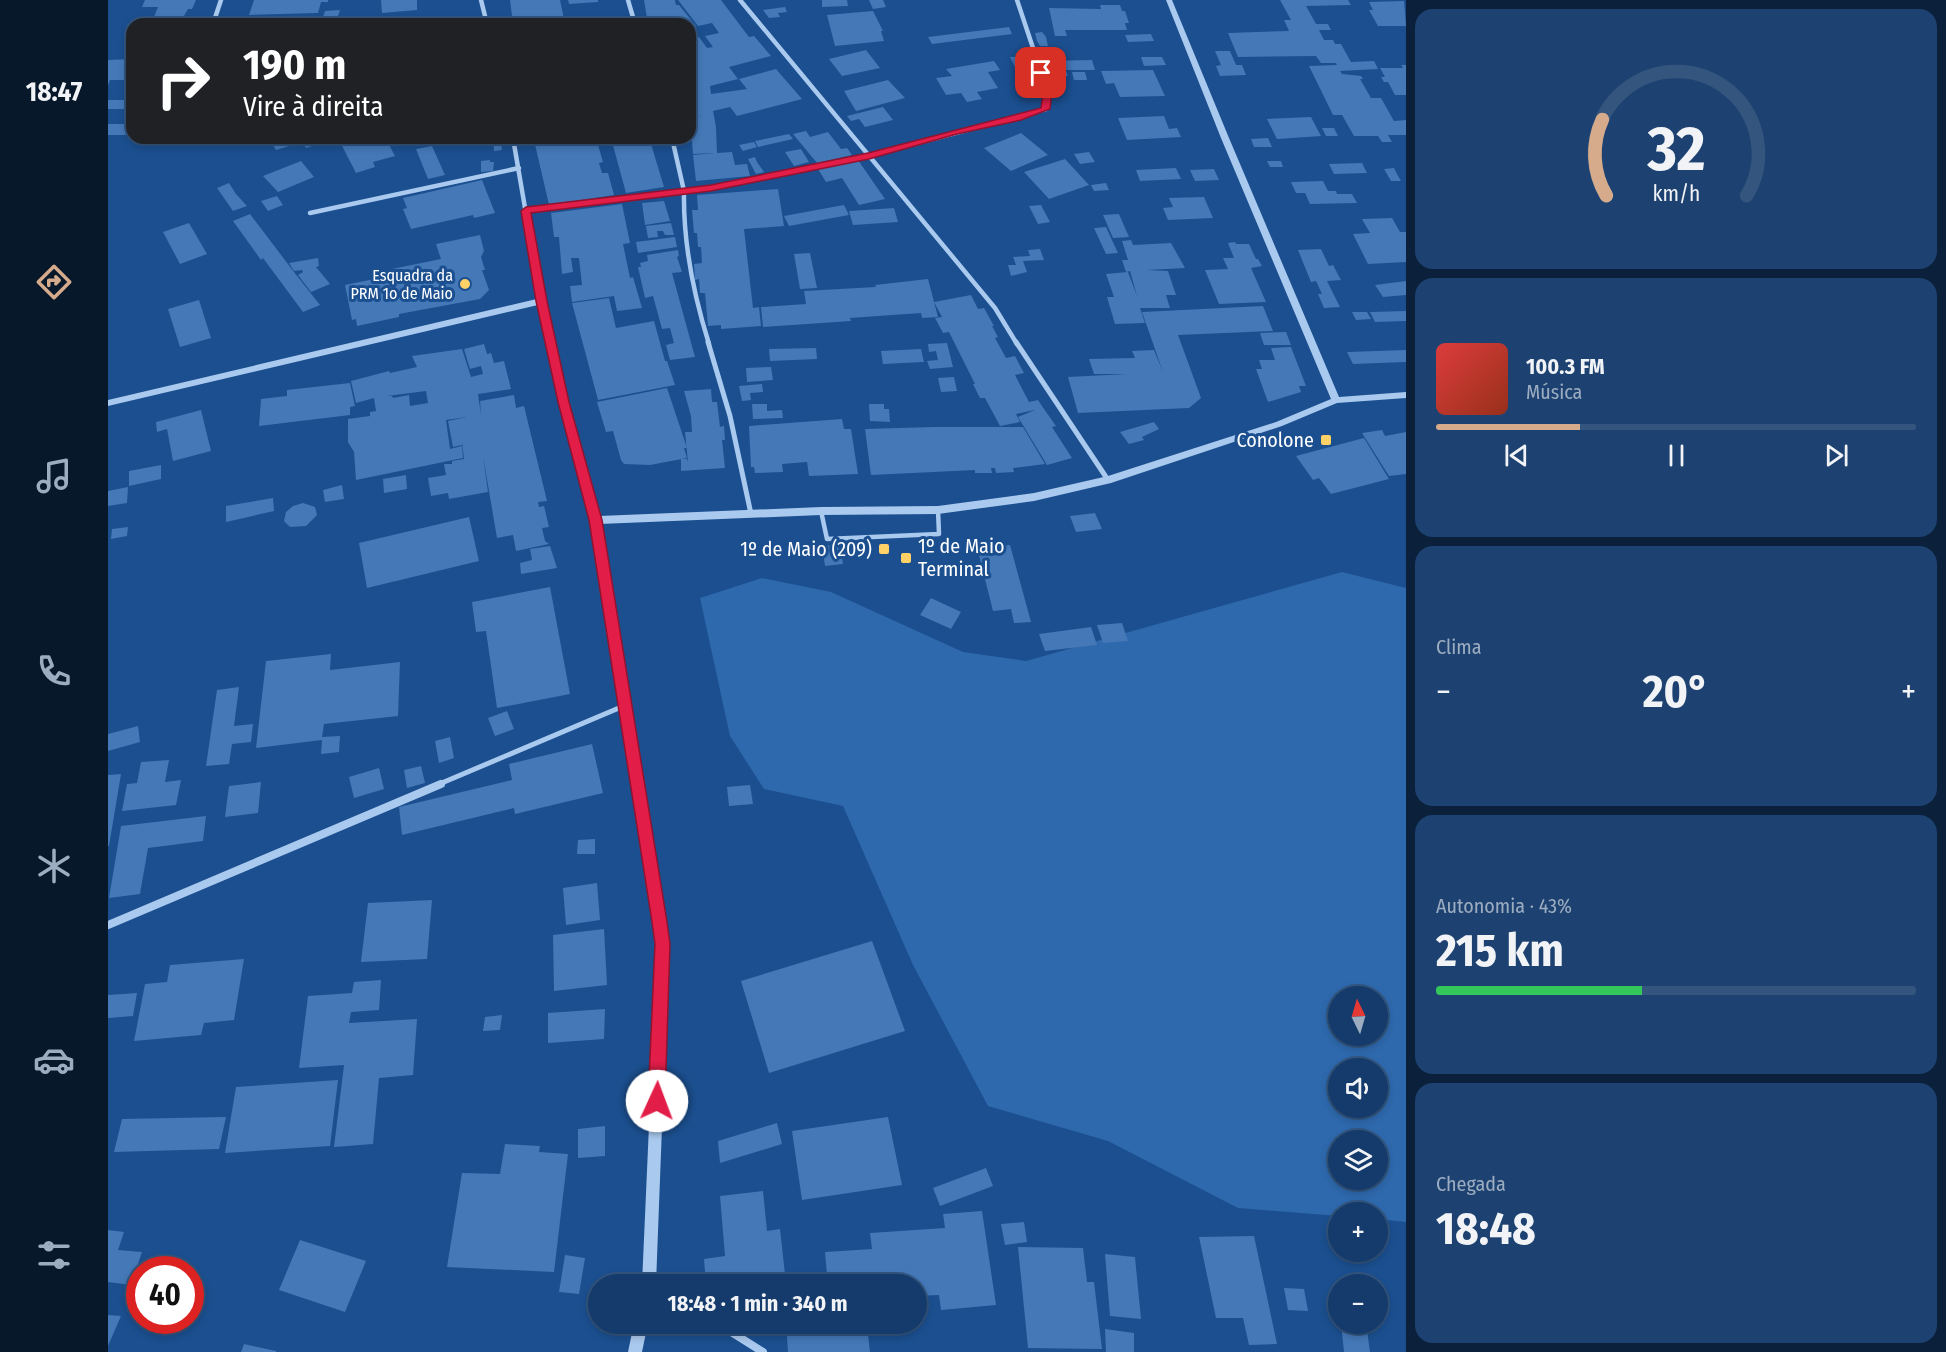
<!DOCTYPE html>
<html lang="pt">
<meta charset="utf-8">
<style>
:root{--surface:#143b6b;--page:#1d4271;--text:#f1f3f6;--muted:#9dadc1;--line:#33557e;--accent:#d6ab8b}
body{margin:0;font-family:"Fira Sans Condensed",sans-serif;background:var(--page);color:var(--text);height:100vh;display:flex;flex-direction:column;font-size:22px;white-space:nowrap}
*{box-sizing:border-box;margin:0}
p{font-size:20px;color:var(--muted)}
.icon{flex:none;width:33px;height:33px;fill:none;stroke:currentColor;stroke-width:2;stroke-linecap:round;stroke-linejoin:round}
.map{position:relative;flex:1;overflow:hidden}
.panel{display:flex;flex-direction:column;gap:9px;padding:9px;background:#0b203b;width:540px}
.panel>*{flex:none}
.top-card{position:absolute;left:18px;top:18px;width:570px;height:126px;border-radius:18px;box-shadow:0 3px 9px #0003,0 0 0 2px var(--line);background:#202124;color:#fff;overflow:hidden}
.needle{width:39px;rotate:355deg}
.fabs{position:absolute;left:1220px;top:986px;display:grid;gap:12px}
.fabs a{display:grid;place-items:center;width:60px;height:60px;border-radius:50%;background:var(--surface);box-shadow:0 3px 9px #0003,0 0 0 2px var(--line);font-size:30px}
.speed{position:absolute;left:18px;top:1256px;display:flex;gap:12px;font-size:30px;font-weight:700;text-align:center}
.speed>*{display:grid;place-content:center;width:78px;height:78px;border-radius:50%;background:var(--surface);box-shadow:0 3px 9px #0003,0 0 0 2px var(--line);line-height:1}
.speed .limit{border:9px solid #d22;background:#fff;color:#111}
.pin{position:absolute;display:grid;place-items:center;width:51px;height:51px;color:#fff;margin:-26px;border-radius:12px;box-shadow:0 3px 9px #0006}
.me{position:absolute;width:66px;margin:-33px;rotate:2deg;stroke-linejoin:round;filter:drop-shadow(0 0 4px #0008)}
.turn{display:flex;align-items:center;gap:21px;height:126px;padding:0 18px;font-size:27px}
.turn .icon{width:78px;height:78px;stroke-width:2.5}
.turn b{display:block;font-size:42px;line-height:51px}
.big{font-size:45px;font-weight:700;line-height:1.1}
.panel .widget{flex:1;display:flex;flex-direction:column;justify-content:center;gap:9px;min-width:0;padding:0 21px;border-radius:18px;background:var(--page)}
.panel .dial{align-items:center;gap:0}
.dial svg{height:156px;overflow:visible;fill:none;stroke:var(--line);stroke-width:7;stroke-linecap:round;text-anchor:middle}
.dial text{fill:var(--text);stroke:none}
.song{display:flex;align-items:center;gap:18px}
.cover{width:72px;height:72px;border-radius:9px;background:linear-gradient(135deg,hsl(0 70% 55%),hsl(10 70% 35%))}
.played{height:6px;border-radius:3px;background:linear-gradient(90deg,var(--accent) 30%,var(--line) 30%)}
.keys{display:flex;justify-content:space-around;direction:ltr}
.heat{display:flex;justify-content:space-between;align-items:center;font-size:33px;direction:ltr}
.charge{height:9px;border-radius:4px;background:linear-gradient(90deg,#34c759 43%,var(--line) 0)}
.trip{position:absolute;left:480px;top:1274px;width:339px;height:60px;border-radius:30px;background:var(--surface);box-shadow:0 3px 9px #0003,0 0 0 2px var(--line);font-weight:700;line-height:60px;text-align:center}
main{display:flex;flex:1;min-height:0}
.menu{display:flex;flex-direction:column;width:108px;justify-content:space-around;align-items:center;background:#08182b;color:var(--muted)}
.menu .icon{width:42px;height:42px}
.menu .on{color:var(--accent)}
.menu b{font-size:27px;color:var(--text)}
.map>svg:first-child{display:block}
.green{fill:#2e69ad;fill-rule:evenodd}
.building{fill:#4478b7;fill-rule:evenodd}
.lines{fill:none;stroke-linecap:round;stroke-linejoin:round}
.service{stroke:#a9c9ee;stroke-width:4.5}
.minor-far2{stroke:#a9c9ee;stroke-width:4.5}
.minor-far1{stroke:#a9c9ee;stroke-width:5}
.minor{stroke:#a9c9ee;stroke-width:8}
.tertiary{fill:#a9c9ee;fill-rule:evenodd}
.route{fill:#e11d48;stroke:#92132f;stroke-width:1.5}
.poi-dot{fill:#ffd166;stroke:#1b4f8f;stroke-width:2}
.labels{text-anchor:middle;stroke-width:6;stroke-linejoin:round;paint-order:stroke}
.far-poi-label{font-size:16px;fill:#fff;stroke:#1b4f8f;text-anchor:end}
.poi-label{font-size:20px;fill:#fff;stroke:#1b4f8f;text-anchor:end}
</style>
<main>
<nav class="menu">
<b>18:47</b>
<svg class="icon on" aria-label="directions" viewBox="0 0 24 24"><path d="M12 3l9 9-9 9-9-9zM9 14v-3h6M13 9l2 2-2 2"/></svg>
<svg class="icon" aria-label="music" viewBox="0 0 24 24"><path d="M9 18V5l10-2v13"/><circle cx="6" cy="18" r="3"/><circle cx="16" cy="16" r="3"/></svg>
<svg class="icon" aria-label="phone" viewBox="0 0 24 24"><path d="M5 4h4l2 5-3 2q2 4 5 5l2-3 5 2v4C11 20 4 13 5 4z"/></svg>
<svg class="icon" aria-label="climate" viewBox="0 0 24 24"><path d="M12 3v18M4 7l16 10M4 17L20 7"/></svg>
<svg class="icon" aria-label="car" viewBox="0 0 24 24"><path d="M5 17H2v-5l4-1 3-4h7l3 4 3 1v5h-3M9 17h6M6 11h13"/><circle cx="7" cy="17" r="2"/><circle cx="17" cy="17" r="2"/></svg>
<svg class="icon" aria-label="filters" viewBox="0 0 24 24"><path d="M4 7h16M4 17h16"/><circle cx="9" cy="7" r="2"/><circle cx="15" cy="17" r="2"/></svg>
</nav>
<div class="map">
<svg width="1298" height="1352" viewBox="0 0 1298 1352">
<rect width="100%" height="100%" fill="#1b4f8f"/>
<path class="green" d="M1234 572 1298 588V1222L1269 1219V1212H1230V1216L1130 1208 1000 1141 880 1106 805 965 735 806 656 789 622 736 592 598 654 578 723 592 855 652 918 661ZM1230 996H1269V1035H1230ZM1230 1068H1269V1107H1230ZM1230 1140H1269V1179H1230Z"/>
<path class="building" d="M37 0H88L84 9H80L76 16 46 17 50 7H34Z
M146 0H220V2H213L210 13 141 15Z
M273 0H309V10L274 13Z
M402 0H452L457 24H405Z
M460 0H490V2L461 4Z
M536 0H567L568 5H571L588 26 589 35 582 36V24H540Z
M570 0H613L641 37 646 36 663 56 621 67 630 79 602 86 603 94 639 89 631 79 668 69 694 99 629 116 622 107 605 111 608 127 609 153 624 152 627 165 639 164 642 176 588 181 585 155 607 153 585 154 584 141H579V138H582V130L584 129 582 116 594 115H582V38L591 37 599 48 605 47 597 36 611 33 604 23 590 26Z
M714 0H739L740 6 714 7Z
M761 0H775L778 7 765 9Z
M1172 0H1240L1243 5 1198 6 1208 24H1220L1223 30H1211L1216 40H1225L1227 44H1233L1243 62 1266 61 1270 69 1232 71 1234 74 1253 76 1255 79H1252L1263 98H1273L1286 121 1298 120V135H1280L1284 142H1274L1270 136H1246L1234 115H1225L1201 66 1229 65 1228 63H1213L1208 56 1130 57 1120 33 1181 31 1176 20H1183Z
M1296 1 1298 26H1270L1261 10H1265L1261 2Z
M992 5H1012L1014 11H1017L1021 23H1017L1019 30H957L959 36H947L941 8 993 9Z
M677 7 679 12 670 13 672 17 661 18 655 10Z
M232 10 230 16 215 17 217 11Z
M765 11 775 31H773L776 41 727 46 719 15Z
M901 27 904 34 824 44 820 37Z
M934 32 938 37 940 46H932L929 41 927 33Z
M1043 34 1046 41 1020 42 1017 35Z
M758 50 772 68 734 76 721 59Z
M1107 51H1122L1128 65H1134L1138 75 1112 76 1108 66 1113 65Z
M902 57H909L915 69H908Z
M1033 57H1054L1058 65 1036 66Z
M24 59V80H2L0 86V60Z
M984 60 987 70H958L960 76 941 77 936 61Z
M886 61 892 70 880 72 890 88 869 92 874 99 859 102 853 93 838 95 828 78 844 76 838 69Z
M1293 65H1298V95H1287L1280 82H1276L1273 77H1277L1272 68H1295Z
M1045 70 1057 96 1012 97 1006 83 998 84 993 71Z
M964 72H977L979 80H966Z
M780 80 797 98 748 111 736 91Z
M0 100H24L21 109H0Z
M775 107 785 120 757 127 751 119 743 121 739 116Z
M1056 116 1061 129 1069 128 1073 137 1019 140 1010 118Z
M1203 117 1213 136 1169 139 1159 119Z
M0 124H24V135H0Z
M1214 128H1226L1230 136H1218Z
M698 131 702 137 720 132 733 149 739 148 744 155 709 163 685 134Z
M913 133 940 155 903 171 876 148Z
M681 134 685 139 650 147 647 141Z
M178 138H192L195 142 168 150 163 142Z
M206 138H210L213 143 198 148 194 142Z
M237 138H286L279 141 287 156 265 162 267 167 248 173 231 140Z
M385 138H392L394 150 386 151Z
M428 138H488L495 162 491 163 494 173H500L506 195 441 205 426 140Z
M503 138H546L548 143 543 144 556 187 518 193Z
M1160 138 1164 147H1146L1143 139Z
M646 142 649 147 635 151 631 145Z
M324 146 337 175 320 179 308 149Z
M693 149 701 162 686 166 677 152Z
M981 152 987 162 972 164 966 154Z
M647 157 649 162 656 172 648 174 640 159Z
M957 159 981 185 941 199 916 172Z
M382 160V162H386L385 171 373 172V161Z
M750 160 777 199 751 205 734 178 718 182 710 169Z
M193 161 206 177 170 192 155 176Z
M1159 161H1173L1175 167H1162Z
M1254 163 1259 173 1226 174 1221 164Z
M1068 168 1073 179 1032 181 1028 170Z
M1286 168 1289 174 1293 181H1283L1276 169Z
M1106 169 1111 180 1087 181 1082 170Z
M374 180 387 213 366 218 365 215 303 229 295 209 299 208 295 198Z
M1215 181 1220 191H1228L1229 194H1244L1249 203 1202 204 1197 193H1188L1183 182Z
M121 183 128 194 139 206 125 211 109 188Z
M998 183 1001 190 986 191 983 185Z
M670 189 676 226 636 229 645 308 651 307 653 326 613 329V325L600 326 597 293H592L591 279 587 280 586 264 594 263 593 247H590L589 233H586L584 210H590L589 195Z
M169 196 175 205 160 211 153 201Z
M1096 197 1105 218 1060 220 1055 208 1065 207 1061 198Z
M556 201 562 221 537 225 534 203Z
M514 204 522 243 515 244 522 278 525 277 534 308 509 311 506 296 464 302 462 286 474 285 471 258H463L465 272 454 274 451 237H446L443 213Z
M736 205 741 215 681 226 676 216Z
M933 205 942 222 930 224 921 206Z
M786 208 790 222 745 225 741 211Z
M142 214 186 272 212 305 195 312 155 258 153 260 125 221Z
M1011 214 1021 237 1005 238 995 215Z
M1284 218 1292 232H1298V262L1260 264 1245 234 1262 233 1254 219Z
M81 223 99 254 72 264 55 232Z
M563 223 566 235H557L555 231H549L550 237 540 238 538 226Z
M998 227 1010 253 998 254 986 228Z
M372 235 376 251 373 257 377 270H374L381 290 372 299 291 314V317L249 326 248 319 244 320 237 285 281 276 279 270 333 259 328 244Z
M567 237 569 247 530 253 528 242Z
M1023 240 1025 245 1063 243 1077 268 1039 270 1060 271 1068 295H1058L1062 308H1032L1037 323 1007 324 999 297H1006L998 274 1020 272 1029 296 1022 271 1018 272 1014 260H1020L1014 241Z
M1127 242 1128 244H1141L1148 259H1150L1154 266 1143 268 1158 302 1111 304 1097 270 1120 269 1115 258H1126L1120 243Z
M932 249 936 260 915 261 919 272 903 276 900 265H908L905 257 922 256 920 250Z
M1213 249 1221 266 1225 265 1233 280 1219 281 1232 307 1216 308 1210 294H1214L1208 281 1203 282 1190 250Z
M570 250 571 256 569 257 574 272 564 273 587 357 562 360 558 345 566 343 562 328 554 329 545 296 537 298 530 267H533L532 263 540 261 539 255Z
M702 253 709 288 692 289 686 254Z
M210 258 211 266 208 267 222 284 203 292 190 275 195 272 194 270 186 271 181 263Z
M820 279 830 317 814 318 813 313 742 318 743 321 655 327 653 307 698 304 696 291 768 287 767 285Z
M1298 281V295L1275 297 1267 285Z
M863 295 870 309 876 308 886 326H884L890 337 887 338 898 358 907 356 916 373 907 375 921 402 930 400 936 409 948 426 944 427 964 458 939 465 910 417 927 410 908 414 912 422 892 426 877 398H872L865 384H867L841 332 835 333 827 318 834 317 826 302Z
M501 298 508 328 546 321 557 361H559L567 385 490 400 464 303Z
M91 300 103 338 72 347 60 309Z
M1155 306 1165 331 1070 335 1093 398 1081 408 970 413 960 377 1019 374H986L981 359 1027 358 1024 351 1046 350 1055 372 1034 312Z
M1298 311V321L1267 322 1262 312Z
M1244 312H1259L1263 319 1248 320Z
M1178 332 1183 345H1156L1152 333Z
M839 343 845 367 822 369 819 361 830 360 828 351 821 352 820 344Z
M376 344 379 354 383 353 386 363 396 361 403 389 370 394 373 415 372 401 406 395 408 408 416 406 439 501 430 502 431 507 436 506 441 527 434 528 437 541 441 544 408 551 405 535 389 538 375 456 380 492 341 499 340 493 323 496 320 478 338 475 336 464H344V461L356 459 354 442V445L345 447 340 421 359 417 338 420 342 449 354 446 355 458 248 480 246 452 240 442V419L262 416V412L268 411 266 398 248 403 243 381 281 371 282 373 309 367 304 356 354 349 363 377 375 374 373 366 362 369 356 349ZM318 391 320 403 302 406 301 395 285 398 284 396H279Z
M1183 347 1198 386H1191L1193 392 1160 402 1148 369H1154L1151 360H1167L1163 348Z
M708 348 709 359 662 361 661 349Z
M813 349 816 362 775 364 773 351Z
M1298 350V362L1245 364 1239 352Z
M663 367 665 380 639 382 638 368Z
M846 377 849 391 833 392 830 378Z
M242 383 247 406 242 407V415L151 426 153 399 179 396V390Z
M654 384 655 392 642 393 643 400 634 401 631 386Z
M559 388 579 448H576L579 458 542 465 516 464 513 460 505 431 498 432 489 402Z
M603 389 604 402H609L612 427 616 426 617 440H614L617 468 573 471V459H579L580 462 577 432H584L583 416 576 391Z
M644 404H659V411L674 410 675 418 645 419Z
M761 404H776V409H781L782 422 762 421Z
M93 410 103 451 65 461 59 429 49 432 48 422Z
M734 419 736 429H743L750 474 701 476 699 462 674 464 675 472 647 473 646 467H643L641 426Z
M1046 422 1051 429 1034 437 1036 440 1021 444 1012 432Z
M825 427H915L937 464 905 468 906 472 888 473 887 468H883L884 473H867V470L763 475 757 429Z
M1274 430 1277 436 1298 432V474L1281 476 1254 433Z
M1256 438 1281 479 1223 494 1211 478 1205 480 1188 456Z
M53 465V479L21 486V471Z
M298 475 299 489 276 493 275 479Z
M234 485 236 499 217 502 215 490Z
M20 487 19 503 0 506V491Z
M165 498 166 511 118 522V506Z
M195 503 207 507 209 515 198 526 182 527 176 521 178 512 185 506Z
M987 513 994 529 968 532 962 516Z
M361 517 371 561 259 588 251 543Z
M20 527 19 536 3 539 4 529Z
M732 544 735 564 717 566 714 546Z
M902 545 923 622 906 623 903 609 885 611 869 547Z
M442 546 449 568 413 574 412 563 424 560 422 549Z
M442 587 462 694 389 708 378 631 368 632 364 602Z
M823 598 853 612 843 629 812 615Z
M1014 623 1020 641 995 643 989 625Z
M983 627 989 645 937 651 931 634Z
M223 654 222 670 292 662 290 716 216 724 214 737 232 736 231 752 213 754 214 740 148 748 158 661Z
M131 687 126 726 145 724 143 742 124 744 121 764 98 766 109 690Z
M399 711 406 729 387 736 380 718Z
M30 726 32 742 0 751V734Z
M342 737 346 758 331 763 327 741Z
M484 744 495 793 407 814 406 808 294 835 291 807 404 780 401 764Z
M61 760 57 782 73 780 68 805 14 811 19 784 29 783 33 762Z
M313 766 317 783 299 788 296 770Z
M271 768 276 789 246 798 241 777Z
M13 774 1 846H0V775Z
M153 782 150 813 117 817 121 786Z
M642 785 645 804 621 806 619 787Z
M98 816 95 841 40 848 32 894 1 898 13 826Z
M487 839V854H469L470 840Z
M489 883 492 920 458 925 455 888Z
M324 900 319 959 253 962 260 903Z
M496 929 499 985 446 991 445 935Z
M764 941 797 1031 661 1073 633 981Z
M136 959 126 1020 96 1023 93 1035 26 1041 37 984 59 982 62 965Z
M273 980 271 1010 243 1012 241 1023 309 1019 305 1075 271 1078 265 1144 226 1147 236 1065 191 1068 200 996 244 993 246 982Z
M29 993 25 1016 0 1018V995Z
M497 1009 496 1039 440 1043V1013Z
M394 1015 392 1030 375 1031 377 1017Z
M230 1080 222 1146 117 1153 128 1087Z
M118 1117 111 1149 6 1152 14 1119Z
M780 1117 794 1185 694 1200 684 1131Z
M669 1123 674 1144 612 1163 610 1141Z
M497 1126V1156L470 1158V1129Z
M397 1144 432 1146 431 1152 460 1154 446 1272 339 1267 354 1173 392 1174Z
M878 1168 885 1186 832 1206 825 1188Z
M655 1191 659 1231 672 1229 677 1274 651 1278 652 1284H598L596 1259 617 1256 612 1196Z
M874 1211 888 1305 833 1310 831 1295 808 1296V1284H676V1278L719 1275 717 1252 764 1249 762 1233 837 1228 835 1214Z
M916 1222 919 1242 897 1245 893 1224Z
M0 1230 16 1232 10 1250 34 1252 23 1285 0 1282Z
M1146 1236 1169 1344 1141 1345 1135 1318H1108L1091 1237Z
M192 1240 258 1261 237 1312 171 1290Z
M910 1247 975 1248 979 1282H986L994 1349 920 1348Z
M997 1254 1027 1257 1033 1319 1002 1316Z
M457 1255 477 1258 471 1294 451 1292Z
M1176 1288 1196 1289 1200 1311 1180 1310Z
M0 1315 13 1316 0 1346Z
M678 1323H784V1325L759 1326 762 1352H680Z
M1233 1323H1258L1262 1352H1236Z
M997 1329 1026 1333V1352H998Z
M136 1344 168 1351V1352H133Z"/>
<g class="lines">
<path class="service" d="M713 511 719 539 831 534 830 510"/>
<path class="minor-far2" d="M373 0 379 24
M520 0 527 24
M632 0 887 308 909 344
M105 24 113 0
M405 138 433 301
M564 138 576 191 603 188 761 156 938 109 940 93 909 0
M418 211 576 191C575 244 585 293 601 344
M202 213 411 168"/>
<path class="minor-far1" d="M600 342 622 416 643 514
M908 342 1000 480
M329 785 518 705"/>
<path class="minor" d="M0 925 333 784
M609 1323 655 1352"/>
<path class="tertiary" d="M1058 0H1064L1121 138 1231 397 1298 392V398L1229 403 1174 426 1003 483 926 501 830 514 713 515 492 524 561 944 548 1284H534L549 944 482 520 451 402 430 305 0 406V400L433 298 437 301 459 402 491 516 713 507 830 506 926 493 1000 476 1168 422 1223 399 1113 138Z
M526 1323H540L534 1352H520Z"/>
</g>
<path class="route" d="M933 70C945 77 944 97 942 109L913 120 849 134 761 159 603 191 423 213 439 301 461 402 494 520 559 922 562 944 557 1101 554 1107 549 1110 543 1107 540 1101 547 944 544 922 481 520 450 402 428 301 413 211 418 207 603 185 760 153 933 108 935 93 928 73Z"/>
<g class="poi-dot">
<circle cx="357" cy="284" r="6"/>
<rect x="1212" y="434" width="12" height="12" rx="3"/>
<rect x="770" y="543" width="12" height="12" rx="3"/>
<rect x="792" y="552" width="12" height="12" rx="3"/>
</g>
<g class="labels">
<g class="far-poi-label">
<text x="345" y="281">Esquadra da<tspan x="345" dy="18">PRM 1o de Maio</tspan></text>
</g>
<g class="poi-label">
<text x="1206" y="447">Conolone</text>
<text x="810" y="553" text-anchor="start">1º de Maio<tspan x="810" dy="23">Terminal</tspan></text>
<text x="764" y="556">1º de Maio (209)</text>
</g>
</g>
</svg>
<div class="fabs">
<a><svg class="needle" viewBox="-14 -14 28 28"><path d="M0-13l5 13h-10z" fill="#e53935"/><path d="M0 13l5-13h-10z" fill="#9dadc1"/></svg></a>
<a><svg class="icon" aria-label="sound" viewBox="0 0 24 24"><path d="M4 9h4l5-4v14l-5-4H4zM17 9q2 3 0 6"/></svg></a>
<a><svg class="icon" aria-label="layers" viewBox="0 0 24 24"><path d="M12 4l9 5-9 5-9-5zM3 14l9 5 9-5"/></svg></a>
<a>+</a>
<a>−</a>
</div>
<div class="speed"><div class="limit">40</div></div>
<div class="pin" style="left:933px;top:73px;background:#d93025"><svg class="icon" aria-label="arrive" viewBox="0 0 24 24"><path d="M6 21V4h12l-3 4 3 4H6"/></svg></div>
<svg class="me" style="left:549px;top:1101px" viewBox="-20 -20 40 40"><circle r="19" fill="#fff"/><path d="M0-13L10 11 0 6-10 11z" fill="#e11d48"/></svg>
<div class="trip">18:48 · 1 min · 340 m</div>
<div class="top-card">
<div class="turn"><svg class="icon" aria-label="right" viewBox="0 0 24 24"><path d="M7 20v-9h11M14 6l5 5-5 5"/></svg><div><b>190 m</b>Vire à direita</div></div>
</div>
</div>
<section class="panel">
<div class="widget dial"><svg viewBox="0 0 100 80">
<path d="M14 69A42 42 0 1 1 86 69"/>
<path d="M14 69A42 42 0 0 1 12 30" stroke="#d6ab8b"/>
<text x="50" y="56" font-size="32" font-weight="700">32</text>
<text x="50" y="72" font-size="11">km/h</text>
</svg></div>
<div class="widget">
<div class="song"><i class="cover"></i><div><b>100.3 FM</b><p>Música</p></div></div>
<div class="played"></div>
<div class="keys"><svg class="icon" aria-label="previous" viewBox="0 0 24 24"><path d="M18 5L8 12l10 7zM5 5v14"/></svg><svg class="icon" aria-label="pause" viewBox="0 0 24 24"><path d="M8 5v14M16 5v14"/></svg><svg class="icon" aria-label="next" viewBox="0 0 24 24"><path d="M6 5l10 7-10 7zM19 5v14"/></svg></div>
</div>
<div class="widget"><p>Clima</p>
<div class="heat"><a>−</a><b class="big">20°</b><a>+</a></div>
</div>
<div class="widget"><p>Autonomia · 43%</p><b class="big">215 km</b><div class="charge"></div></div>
<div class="widget"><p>Chegada</p><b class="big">18:48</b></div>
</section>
</main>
